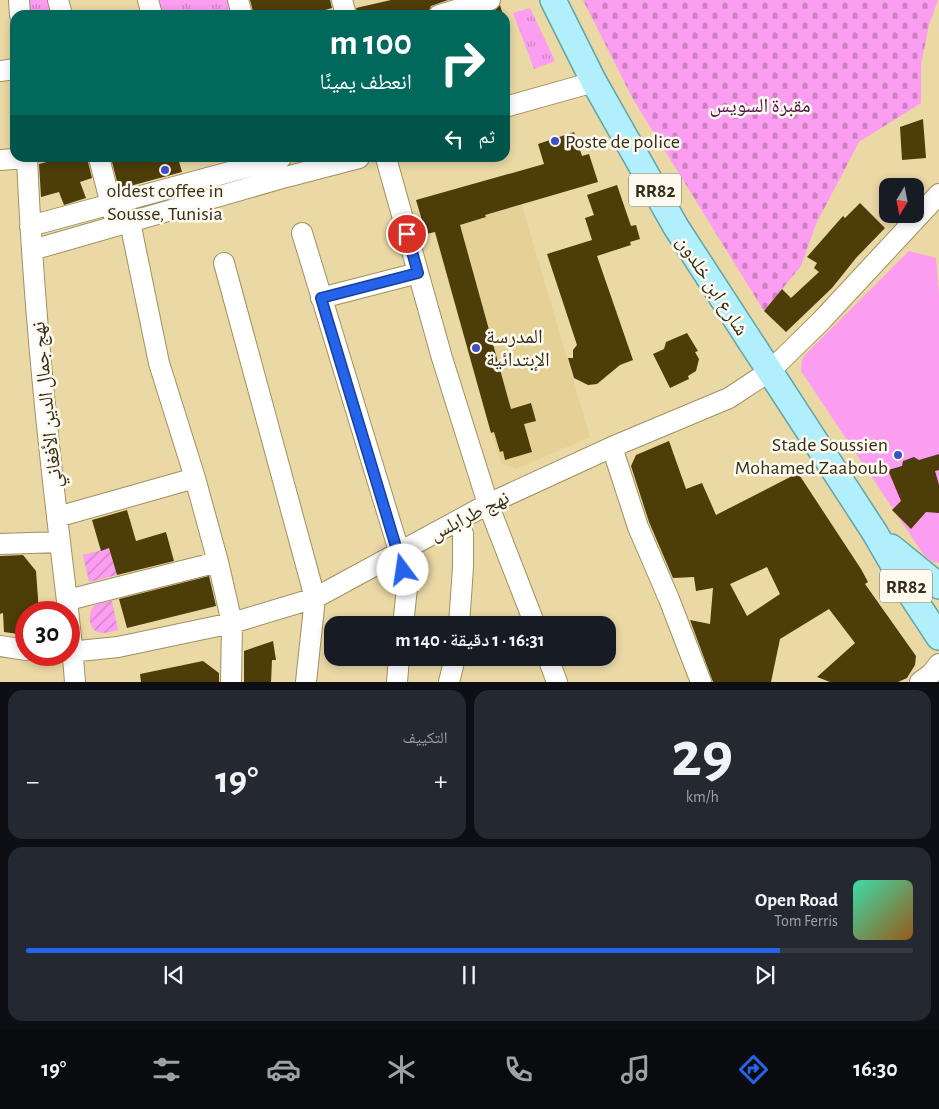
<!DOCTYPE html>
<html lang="ar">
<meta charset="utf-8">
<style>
:root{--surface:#171b24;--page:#242831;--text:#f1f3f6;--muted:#9ea1a6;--line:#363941;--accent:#2563eb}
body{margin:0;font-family:"Alegreya Sans","Noto Naskh Arabic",sans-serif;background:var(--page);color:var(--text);direction:rtl;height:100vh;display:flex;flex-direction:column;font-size:19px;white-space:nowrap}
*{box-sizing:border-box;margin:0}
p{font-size:16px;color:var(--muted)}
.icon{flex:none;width:28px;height:28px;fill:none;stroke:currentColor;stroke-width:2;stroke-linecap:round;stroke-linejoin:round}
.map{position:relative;height:682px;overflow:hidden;direction:ltr}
.side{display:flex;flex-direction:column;gap:8px;padding:8px;background:#0d0f14;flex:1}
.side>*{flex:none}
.guide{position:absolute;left:10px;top:10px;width:500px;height:152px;border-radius:15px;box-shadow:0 2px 8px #0003;direction:rtl;background:#00695c;color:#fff;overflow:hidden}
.needle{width:32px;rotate:190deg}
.tools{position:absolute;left:879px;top:178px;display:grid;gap:10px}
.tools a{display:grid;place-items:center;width:45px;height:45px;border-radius:10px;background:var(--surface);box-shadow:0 2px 8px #0003;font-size:25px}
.speed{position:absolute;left:15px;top:601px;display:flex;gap:10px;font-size:25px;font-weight:700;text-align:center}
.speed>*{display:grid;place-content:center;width:65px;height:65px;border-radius:50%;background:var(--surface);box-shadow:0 2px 8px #0003;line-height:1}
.speed .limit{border:8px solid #d22;background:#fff;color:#111}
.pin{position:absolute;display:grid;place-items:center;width:42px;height:42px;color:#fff;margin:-21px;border:2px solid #fff;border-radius:50%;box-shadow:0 1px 5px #0007}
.me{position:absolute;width:55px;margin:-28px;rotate:346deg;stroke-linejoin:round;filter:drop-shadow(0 0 4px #0008)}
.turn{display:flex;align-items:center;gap:18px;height:105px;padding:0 15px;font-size:22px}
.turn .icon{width:65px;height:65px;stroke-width:2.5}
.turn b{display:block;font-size:35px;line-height:42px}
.then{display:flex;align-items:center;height:48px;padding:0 15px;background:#0003;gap:10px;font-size:19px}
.big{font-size:38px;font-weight:600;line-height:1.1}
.side .widget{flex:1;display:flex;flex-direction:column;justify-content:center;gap:8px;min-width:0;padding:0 18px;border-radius:15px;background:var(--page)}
.side .dial{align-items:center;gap:0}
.dial b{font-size:65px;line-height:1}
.song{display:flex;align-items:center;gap:15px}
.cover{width:60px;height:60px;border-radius:8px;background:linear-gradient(135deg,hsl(160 70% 55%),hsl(30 70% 35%))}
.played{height:5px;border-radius:2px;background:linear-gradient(90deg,var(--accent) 85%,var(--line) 85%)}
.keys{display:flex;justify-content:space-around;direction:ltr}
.heat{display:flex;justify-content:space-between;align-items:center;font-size:28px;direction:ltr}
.side .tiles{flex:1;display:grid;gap:8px;grid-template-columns:1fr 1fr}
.widget:last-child{grid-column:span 2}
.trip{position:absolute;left:324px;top:616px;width:292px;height:50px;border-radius:15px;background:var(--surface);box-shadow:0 2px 8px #0003;font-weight:600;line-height:50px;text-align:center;direction:rtl}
.tab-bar{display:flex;height:80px;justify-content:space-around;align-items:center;background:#090b0e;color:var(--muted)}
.tab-bar .icon{width:35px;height:35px}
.tab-bar .on{color:var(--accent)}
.tab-bar b{font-size:22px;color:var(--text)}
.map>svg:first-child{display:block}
.built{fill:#e5d196}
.grass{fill:url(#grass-tufts)}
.cemetery{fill:url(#cemetery-stones)}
.garden{fill:url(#garden-furrows)}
.pitch{fill:#fb9df0}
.building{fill:#4c3d09;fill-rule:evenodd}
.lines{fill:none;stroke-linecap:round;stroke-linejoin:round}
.minor-casing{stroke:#a19160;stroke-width:22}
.major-casing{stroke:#63a4aa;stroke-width:28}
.minor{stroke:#fff;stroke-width:20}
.major{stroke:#b0effb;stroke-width:25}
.route-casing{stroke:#184099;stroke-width:12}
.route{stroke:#2563eb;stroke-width:9}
.poi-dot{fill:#3e51c4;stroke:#fefaf0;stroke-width:2}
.labels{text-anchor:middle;stroke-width:5;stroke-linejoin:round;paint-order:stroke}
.shield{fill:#fefaf0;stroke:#716b5a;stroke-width:1}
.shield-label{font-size:19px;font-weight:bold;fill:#352e1a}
.park-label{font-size:20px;fill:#50144b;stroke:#fefaf0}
.poi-label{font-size:20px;fill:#352e1a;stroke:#fefaf0;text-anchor:start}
.street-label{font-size:20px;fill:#352e1a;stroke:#fefaf0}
</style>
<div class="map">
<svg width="939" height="682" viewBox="0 0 939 682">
<defs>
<pattern id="grass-tufts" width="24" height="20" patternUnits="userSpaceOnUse" patternTransform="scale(1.25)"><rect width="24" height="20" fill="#fb9df0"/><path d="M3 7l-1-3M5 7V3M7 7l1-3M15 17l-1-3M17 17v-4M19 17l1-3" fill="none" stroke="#cc80c2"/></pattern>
<pattern id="cemetery-stones" width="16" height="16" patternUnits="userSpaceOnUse" patternTransform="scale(1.25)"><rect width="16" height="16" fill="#fb9df0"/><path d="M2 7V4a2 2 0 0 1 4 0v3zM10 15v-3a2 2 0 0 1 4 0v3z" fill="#cc80c2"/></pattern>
<pattern id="garden-furrows" width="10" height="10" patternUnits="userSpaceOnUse" patternTransform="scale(1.25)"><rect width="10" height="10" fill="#fb9df0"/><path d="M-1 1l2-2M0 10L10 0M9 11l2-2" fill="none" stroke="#cc80c2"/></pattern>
</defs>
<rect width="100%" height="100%" fill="#ead8a5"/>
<path class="built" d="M522 205 590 437 516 469 501 463 491 433 434 232 485 217V215Z"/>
<path class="grass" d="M29 0H52L56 15H29Z
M156 0H229L234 15H160Z
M530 8 555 61 534 69 513 13Z"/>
<path class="cemetery" d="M583 0H938L929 25 921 64V103L859 142 816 224 801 266 764 311 633 99Z"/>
<path class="garden" d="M109 548 117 575 89 582 83 555Z
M112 601 118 630C113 631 107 633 102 633 88 633 86 611 96 605 100 602 107 602 112 601Z"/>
<path class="pitch" d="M909 251 936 258 939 295V563L933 562 923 554 801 371 802 360 805 355Z"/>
<path class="building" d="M250 0H330L332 8 308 15H254Z
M391 0H448L431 6 427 15H358L356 8Z
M500 5 503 15H481L494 11Z
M923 119 926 158 902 160 900 127Z
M574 132 582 156 589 154 598 182 485 215 486 217 460 225 511 409 531 403 536 421 524 424 532 452 505 460 503 451 500 452 494 432 491 433 435 232 426 234 416 200 544 164 538 144Z
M62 158H87L92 178 80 182 86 198 64 205 59 192 41 197 39 164Z
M126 158H178L182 172 119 189 112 162Z
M617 185 631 226 636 225 640 239 630 242 631 245 597 256 633 360 620 365 597 384 588 385 574 378 568 358H573V350L577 345 547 254 592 240 585 218 594 215 587 195Z
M860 203 885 228 856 258 832 288 786 332 764 311 782 289 791 298 819 272 814 268 817 263 807 257 843 216 845 218Z
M687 333 698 351 695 352 699 359 696 371 688 376 689 379 670 388 653 354 664 349 666 342Z
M669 441 686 489 702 483 716 515 798 473 861 569 868 582 865 584 916 656 915 665 907 678 898 682H830L817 677 855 643 829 609 780 639 771 682H713L690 620 710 624 713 588 696 591 694 577 673 578 649 522 631 466 636 455ZM767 567 780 594 747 616 730 584Z
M939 454V470L935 471 939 485V513L926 512 911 529 892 510 901 501 888 470 902 466 903 461 914 457 919 460Z
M127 510 136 541 166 532 174 561 117 575 109 548 101 551 92 520Z
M23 555 36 571 39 612H26V631L18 634 4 632 3 613 0 614V556Z
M209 576 216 606 127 628 119 599Z
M273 641 276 660H272L271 682H244V651Z
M203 661 219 673V682H141L140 674Z"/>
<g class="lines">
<g class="minor-casing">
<path id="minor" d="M19 0 20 15
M58 0 62 15
M148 0 152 15
M238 0 242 15
M342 0 346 15
M439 15 490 0
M0 71 15 69
M505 107 594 82
M27 158C32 277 43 397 57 516 63 571 71 626 75 682
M99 158 114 216
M386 158 442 358 488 504 535 625
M0 160 27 158
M130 222 159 363 195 478 218 562 232 623 231 682
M30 226 281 158
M302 233 399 551 407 588 403 625
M32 250 286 177 359 158
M224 263 315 598 306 682
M321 298 418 273
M612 447 638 527 669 599 701 682
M57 517 195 478
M457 521 463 534V567L459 625
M0 544 60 542
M68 600 218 562
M0 646 26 650
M69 652 118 647 232 623 315 598 488 504 612 447 729 398 770 371 821 321 939 194
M548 658 557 682
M397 682 399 658
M449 682 455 658
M920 682 931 674 939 664"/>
</g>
<g class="major-casing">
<path id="major" d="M553 0 594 82 676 227 875 533 906 587 939 637
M891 547 939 586"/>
</g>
<use href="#minor" class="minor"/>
<use href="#major" class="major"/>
</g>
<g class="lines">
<g class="route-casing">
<path id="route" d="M403 570 321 298 418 273 407 234"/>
</g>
<use href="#route" class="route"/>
</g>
<g class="poi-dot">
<circle cx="555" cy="141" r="5"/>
<circle cx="165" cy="170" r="5"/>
<circle cx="476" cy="348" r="5"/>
<circle cx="898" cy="455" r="5"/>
</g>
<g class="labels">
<g class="shield">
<rect x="629" y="173.5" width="52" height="33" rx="4"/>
<rect x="880" y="569.5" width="52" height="33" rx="4"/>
</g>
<g class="shield-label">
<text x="655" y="197">RR82</text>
<text x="906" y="593">RR82</text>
</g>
<g class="park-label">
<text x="760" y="112">مقبرة السويس</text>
</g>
<g class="poi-label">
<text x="565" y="148">Poste de police</text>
<text x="165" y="197" text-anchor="middle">oldest coffee in<tspan x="165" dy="23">Sousse, Tunisia</tspan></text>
<text x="486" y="343">المدرسة<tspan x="486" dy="23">الإبتدائية</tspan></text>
<text x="888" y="451" text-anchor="end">Stade Soussien<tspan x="888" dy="23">Mohamed Zaaboub</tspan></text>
</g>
<g class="street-label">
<text transform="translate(713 285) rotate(57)" y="7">شارع ابن خلدون</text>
<text transform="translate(46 405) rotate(-96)" y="7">نهج جمال الدين الأفغاني</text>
<text transform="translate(469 515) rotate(-27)" y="7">نهج طرابلس</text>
</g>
</g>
</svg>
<div class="tools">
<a><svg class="needle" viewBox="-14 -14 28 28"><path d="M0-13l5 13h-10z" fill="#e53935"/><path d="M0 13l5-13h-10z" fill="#9ea1a6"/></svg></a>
</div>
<div class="speed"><div class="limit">30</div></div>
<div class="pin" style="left:407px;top:234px;background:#d93025"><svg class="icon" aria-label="arrive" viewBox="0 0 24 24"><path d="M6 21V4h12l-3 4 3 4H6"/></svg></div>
<svg class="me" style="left:403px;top:570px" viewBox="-20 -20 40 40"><circle r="19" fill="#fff"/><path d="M0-13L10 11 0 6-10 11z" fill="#2563eb"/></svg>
<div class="trip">16:31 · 1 دقيقة · 140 m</div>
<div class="guide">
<div class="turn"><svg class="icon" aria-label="right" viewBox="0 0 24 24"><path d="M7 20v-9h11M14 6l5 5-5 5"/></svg><div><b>100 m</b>انعطف يمينًا</div></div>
<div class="then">ثم<svg class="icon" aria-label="left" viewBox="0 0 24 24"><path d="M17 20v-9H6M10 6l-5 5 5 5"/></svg></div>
</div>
</div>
<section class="side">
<div class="tiles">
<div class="widget dial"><b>29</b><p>km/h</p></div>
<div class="widget"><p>التكييف</p>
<div class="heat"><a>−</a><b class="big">19°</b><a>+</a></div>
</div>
<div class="widget">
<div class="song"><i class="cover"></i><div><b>Open Road</b><p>Tom Ferris</p></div></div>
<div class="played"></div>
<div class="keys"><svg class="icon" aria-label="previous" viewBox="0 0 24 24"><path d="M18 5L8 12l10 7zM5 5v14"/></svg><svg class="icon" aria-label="pause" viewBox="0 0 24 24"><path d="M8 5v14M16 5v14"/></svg><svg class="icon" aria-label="next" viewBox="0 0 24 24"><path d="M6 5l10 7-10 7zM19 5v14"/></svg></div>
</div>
</div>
</section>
<nav class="tab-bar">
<b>16:30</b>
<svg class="icon on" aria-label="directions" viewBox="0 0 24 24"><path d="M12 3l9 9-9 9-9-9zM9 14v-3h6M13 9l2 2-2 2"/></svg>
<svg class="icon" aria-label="music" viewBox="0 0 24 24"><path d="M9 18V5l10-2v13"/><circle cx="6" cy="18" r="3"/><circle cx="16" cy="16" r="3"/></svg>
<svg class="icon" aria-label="phone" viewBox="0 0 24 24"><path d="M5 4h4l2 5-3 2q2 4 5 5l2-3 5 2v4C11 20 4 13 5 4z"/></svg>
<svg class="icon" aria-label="climate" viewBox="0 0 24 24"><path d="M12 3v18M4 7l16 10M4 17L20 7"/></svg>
<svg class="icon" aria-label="car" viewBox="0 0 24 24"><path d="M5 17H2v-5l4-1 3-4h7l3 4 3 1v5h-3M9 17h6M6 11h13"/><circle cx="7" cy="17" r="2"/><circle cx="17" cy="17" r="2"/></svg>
<svg class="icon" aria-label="filters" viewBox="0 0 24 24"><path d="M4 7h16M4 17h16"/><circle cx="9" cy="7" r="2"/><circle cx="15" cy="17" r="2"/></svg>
<b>19°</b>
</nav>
